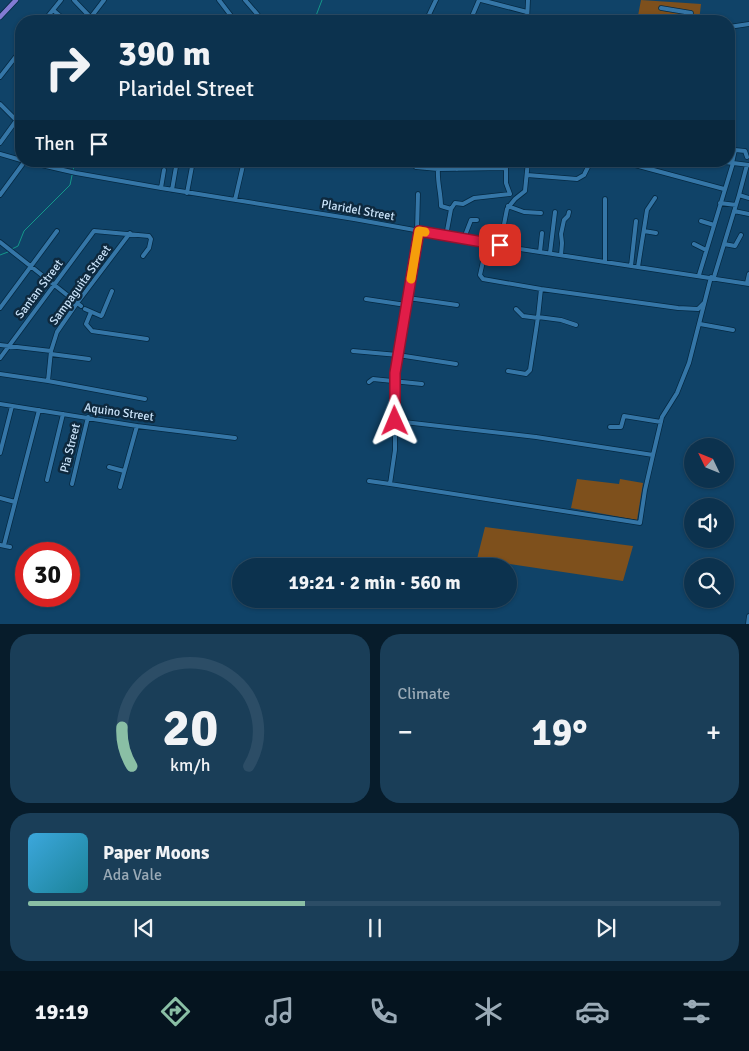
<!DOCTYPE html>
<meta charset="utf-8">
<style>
:root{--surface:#0c324e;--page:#1a3e58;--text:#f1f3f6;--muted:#9aaab6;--line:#2c4d66;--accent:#8abfa5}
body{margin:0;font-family:Signika,sans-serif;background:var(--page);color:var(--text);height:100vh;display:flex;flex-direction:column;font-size:19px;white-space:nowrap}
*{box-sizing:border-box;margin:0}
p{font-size:16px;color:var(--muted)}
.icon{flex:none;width:28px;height:28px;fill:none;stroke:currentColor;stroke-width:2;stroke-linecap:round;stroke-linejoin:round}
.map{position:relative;height:624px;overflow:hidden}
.panel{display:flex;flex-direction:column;gap:10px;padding:10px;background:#071c2b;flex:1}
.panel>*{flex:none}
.guide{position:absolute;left:15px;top:15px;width:720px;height:152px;border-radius:20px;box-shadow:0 1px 4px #0004,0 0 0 1px var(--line);background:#0c324e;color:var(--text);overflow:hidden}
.needle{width:32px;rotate:313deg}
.controls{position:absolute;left:684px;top:438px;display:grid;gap:10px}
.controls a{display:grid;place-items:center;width:50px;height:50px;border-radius:50%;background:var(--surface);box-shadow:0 1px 4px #0004,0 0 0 1px var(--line);font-size:25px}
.speed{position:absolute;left:15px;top:542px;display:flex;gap:10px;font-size:25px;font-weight:700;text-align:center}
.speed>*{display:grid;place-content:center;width:65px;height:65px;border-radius:50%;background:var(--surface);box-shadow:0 1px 4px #0004,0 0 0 1px var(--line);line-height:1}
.speed .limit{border:8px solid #d22;background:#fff;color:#111}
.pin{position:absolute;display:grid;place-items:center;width:42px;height:42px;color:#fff;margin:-21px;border-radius:10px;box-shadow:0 2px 8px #0006}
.me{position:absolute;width:55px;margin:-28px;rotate:359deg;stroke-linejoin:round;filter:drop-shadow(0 0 4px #0008)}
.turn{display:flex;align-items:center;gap:18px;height:105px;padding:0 20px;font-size:22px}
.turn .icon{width:65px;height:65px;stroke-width:2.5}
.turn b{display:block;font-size:35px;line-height:42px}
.then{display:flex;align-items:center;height:48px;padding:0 20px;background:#0003;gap:10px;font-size:19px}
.big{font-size:38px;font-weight:700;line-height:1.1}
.panel .card{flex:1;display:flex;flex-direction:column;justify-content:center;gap:8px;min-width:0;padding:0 18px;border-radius:20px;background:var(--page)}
.panel .dial{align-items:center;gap:0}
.dial svg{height:130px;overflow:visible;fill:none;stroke:var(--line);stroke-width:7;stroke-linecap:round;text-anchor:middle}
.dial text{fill:var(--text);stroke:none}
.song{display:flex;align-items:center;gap:15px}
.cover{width:60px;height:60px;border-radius:8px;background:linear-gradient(135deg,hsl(200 70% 55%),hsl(190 70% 35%))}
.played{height:5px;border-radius:2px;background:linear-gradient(90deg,var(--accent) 40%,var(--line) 40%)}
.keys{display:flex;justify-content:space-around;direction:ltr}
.heat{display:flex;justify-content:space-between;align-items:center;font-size:28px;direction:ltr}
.panel .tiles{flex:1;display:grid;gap:10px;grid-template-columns:1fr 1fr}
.card:last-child{grid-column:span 2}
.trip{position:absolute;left:232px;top:558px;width:285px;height:50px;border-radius:25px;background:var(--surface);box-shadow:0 1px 4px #0004,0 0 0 1px var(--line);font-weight:700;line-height:50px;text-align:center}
.menu{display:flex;height:80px;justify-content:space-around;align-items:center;background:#05141f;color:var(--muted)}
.menu .icon{width:35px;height:35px}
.menu .on{color:var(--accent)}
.menu b{font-size:22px;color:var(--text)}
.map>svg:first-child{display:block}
.green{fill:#7e501c}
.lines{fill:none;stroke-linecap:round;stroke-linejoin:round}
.stream{stroke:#15968a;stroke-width:1}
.minor-casing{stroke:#052942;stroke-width:5.5}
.major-casing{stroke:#052942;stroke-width:6}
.minor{stroke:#3576a7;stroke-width:4}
.major{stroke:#827bd3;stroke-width:4.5}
.route-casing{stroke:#92132f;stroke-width:12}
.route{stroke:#e11d48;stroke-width:9}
.slow{stroke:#f59e0b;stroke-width:9}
.labels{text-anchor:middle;stroke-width:5;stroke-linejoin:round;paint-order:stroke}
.street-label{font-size:12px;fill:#cae3f9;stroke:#0e293e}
</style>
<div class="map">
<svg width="749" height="624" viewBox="0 0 749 624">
<rect width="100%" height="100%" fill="#104368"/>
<path class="green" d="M641 0 701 4 699 21H637Z
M577 479 619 484 620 479 643 483 637 520 571 508Z
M485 527 633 546 623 581 477 559Z"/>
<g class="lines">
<path class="stream" d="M314 21 322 0
M12 249 18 246 24 231 70 185 75 161
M0 255 8 252"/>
<g class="minor-casing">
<path id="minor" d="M74 0 94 21
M219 0 235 21
M245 0 258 15 252 21
M481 0 527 12
M661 8 691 13 690 21
M53 10 66 21
M44 21 61 0
M88 21 104 0
M426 21 436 0
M470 21 479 0
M527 21 528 0
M729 27 749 24
M0 77 21 50
M0 104 21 125
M0 143 21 114
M0 154 21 160
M24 161 76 173 161 188 354 219 520 249 749 284
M55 161 61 169
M377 161 414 165
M416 161 414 165 416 167 438 169 506 168V183L510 194 474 198 463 204 455 203 451 209
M620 161 724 189
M715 161 733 163
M732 163 735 150 745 151 747 157
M747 165 739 195 749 198
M438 169C437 182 441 193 441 206L451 209 446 236
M457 169 458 161
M527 175 577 179 584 175 591 161
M161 188 164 170
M172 190 177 161
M187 193 193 161
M0 195 25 161
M605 199V262
M235 200 244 161
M720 203 736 205
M508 206 524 212 541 213
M734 211 749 214
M701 221 714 225
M417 231 418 194
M419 231 395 373V450L390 484 640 523 645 490 653 455
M644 231 656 233
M464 238 471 220H477
M0 242 81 306
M487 243 480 275 483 279 541 289 678 308 698 309 704 303
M694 244 706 250
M724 244 735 246 741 235
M500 245 507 209 515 199 525 191 528 161
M540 252 542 233
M550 253 555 212
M561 255 562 243 561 234 564 220 568 216 569 212
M631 266 636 221
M638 267 647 210 655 198
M699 275 733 163 749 165
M714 277 739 195
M747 283 749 274
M541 289 538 317 561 320 576 325
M408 298 457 305
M366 299 406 305
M0 308 57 231
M85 309 101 316 102 315 112 291
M516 309 523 316 538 318
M91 312 86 324 92 331 147 339
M700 324 733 330
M0 345 51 351
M353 351 398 355 456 364
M51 354 89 359
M0 358 94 231 149 236 151 239 149 248 143 256
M508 371 526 374 530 370 538 317
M0 374 48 381 145 399
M48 381 51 351 57 332 77 303 130 233
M369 382 373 379 422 384
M0 404 137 426 235 438
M395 421 536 437 653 455 662 417 677 393 689 363 711 277
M610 427H621L624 416 661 422
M0 453 12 406
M109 467 124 471
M47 480 63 414
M369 481 390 484
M72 484 88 417
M120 487 137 426
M0 498 15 502
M0 545 10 547
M4 545 39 410
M748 624 749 616"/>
</g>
<g class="major-casing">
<path id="major" d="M0 17 16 0"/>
</g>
<use href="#minor" class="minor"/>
<use href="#major" class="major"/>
</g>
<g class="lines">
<g class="route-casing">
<path id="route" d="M395 421V373L419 231 500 245"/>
</g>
<use href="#route" class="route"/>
<path class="slow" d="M411 279 419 231 425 232"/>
</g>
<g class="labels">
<g class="street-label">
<text transform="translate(358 210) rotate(10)" y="4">Plaridel Street</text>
<text transform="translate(80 285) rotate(-54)" y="4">Sampaguita Street</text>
<text transform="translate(39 289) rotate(-53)" y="4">Santan Street</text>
<text transform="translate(119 412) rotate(8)" y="4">Aquino Street</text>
<text transform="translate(70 448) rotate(-76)" y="4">Pia Street</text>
</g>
</g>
</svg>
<div class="controls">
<a><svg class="needle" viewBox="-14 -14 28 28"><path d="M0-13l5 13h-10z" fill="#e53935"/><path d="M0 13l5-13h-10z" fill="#9aaab6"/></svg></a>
<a><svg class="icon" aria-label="sound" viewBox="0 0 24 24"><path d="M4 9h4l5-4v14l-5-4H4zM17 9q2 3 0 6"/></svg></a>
<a><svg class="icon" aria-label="search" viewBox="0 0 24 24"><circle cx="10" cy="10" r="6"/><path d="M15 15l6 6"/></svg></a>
</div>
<div class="speed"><div class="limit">30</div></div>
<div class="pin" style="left:500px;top:245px;background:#d93025"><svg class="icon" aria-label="arrive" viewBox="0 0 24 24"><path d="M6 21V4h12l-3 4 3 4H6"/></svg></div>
<svg class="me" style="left:395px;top:421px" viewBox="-20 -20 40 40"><path d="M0-17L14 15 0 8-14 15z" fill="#e11d48" stroke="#fff" stroke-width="4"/></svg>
<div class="trip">19:21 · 2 min · 560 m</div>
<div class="guide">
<div class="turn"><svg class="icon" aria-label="right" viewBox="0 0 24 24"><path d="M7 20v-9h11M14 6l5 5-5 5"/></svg><div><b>390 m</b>Plaridel Street</div></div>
<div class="then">Then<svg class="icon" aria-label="arrive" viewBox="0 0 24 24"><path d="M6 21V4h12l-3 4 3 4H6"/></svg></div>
</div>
</div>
<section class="panel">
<div class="tiles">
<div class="card dial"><svg viewBox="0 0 100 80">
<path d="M14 69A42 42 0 1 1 86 69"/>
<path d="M14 69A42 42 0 0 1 8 45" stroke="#8abfa5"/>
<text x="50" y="56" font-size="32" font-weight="700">20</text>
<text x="50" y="72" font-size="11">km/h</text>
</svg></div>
<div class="card"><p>Climate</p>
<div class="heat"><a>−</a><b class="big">19°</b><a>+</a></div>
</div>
<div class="card">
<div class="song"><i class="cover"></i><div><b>Paper Moons</b><p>Ada Vale</p></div></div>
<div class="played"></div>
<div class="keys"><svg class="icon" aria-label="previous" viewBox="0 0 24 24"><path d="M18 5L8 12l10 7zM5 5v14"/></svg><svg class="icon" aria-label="pause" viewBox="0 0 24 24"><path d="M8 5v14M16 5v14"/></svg><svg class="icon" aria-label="next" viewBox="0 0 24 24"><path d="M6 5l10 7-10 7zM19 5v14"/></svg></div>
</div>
</div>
</section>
<nav class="menu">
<b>19:19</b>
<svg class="icon on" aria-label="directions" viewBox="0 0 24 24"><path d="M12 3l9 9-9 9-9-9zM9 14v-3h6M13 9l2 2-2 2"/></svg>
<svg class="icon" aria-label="music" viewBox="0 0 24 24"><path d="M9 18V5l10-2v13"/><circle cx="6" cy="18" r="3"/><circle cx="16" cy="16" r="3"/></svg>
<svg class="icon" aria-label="phone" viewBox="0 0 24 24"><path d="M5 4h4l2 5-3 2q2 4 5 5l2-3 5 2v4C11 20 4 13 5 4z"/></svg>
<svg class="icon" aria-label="climate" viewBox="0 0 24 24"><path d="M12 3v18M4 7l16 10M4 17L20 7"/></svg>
<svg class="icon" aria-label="car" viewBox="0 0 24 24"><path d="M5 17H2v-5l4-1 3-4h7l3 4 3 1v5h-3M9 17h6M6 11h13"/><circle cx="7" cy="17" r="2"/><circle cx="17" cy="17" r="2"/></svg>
<svg class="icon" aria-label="filters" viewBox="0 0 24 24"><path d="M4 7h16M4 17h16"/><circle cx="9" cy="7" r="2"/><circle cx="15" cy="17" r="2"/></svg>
</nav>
